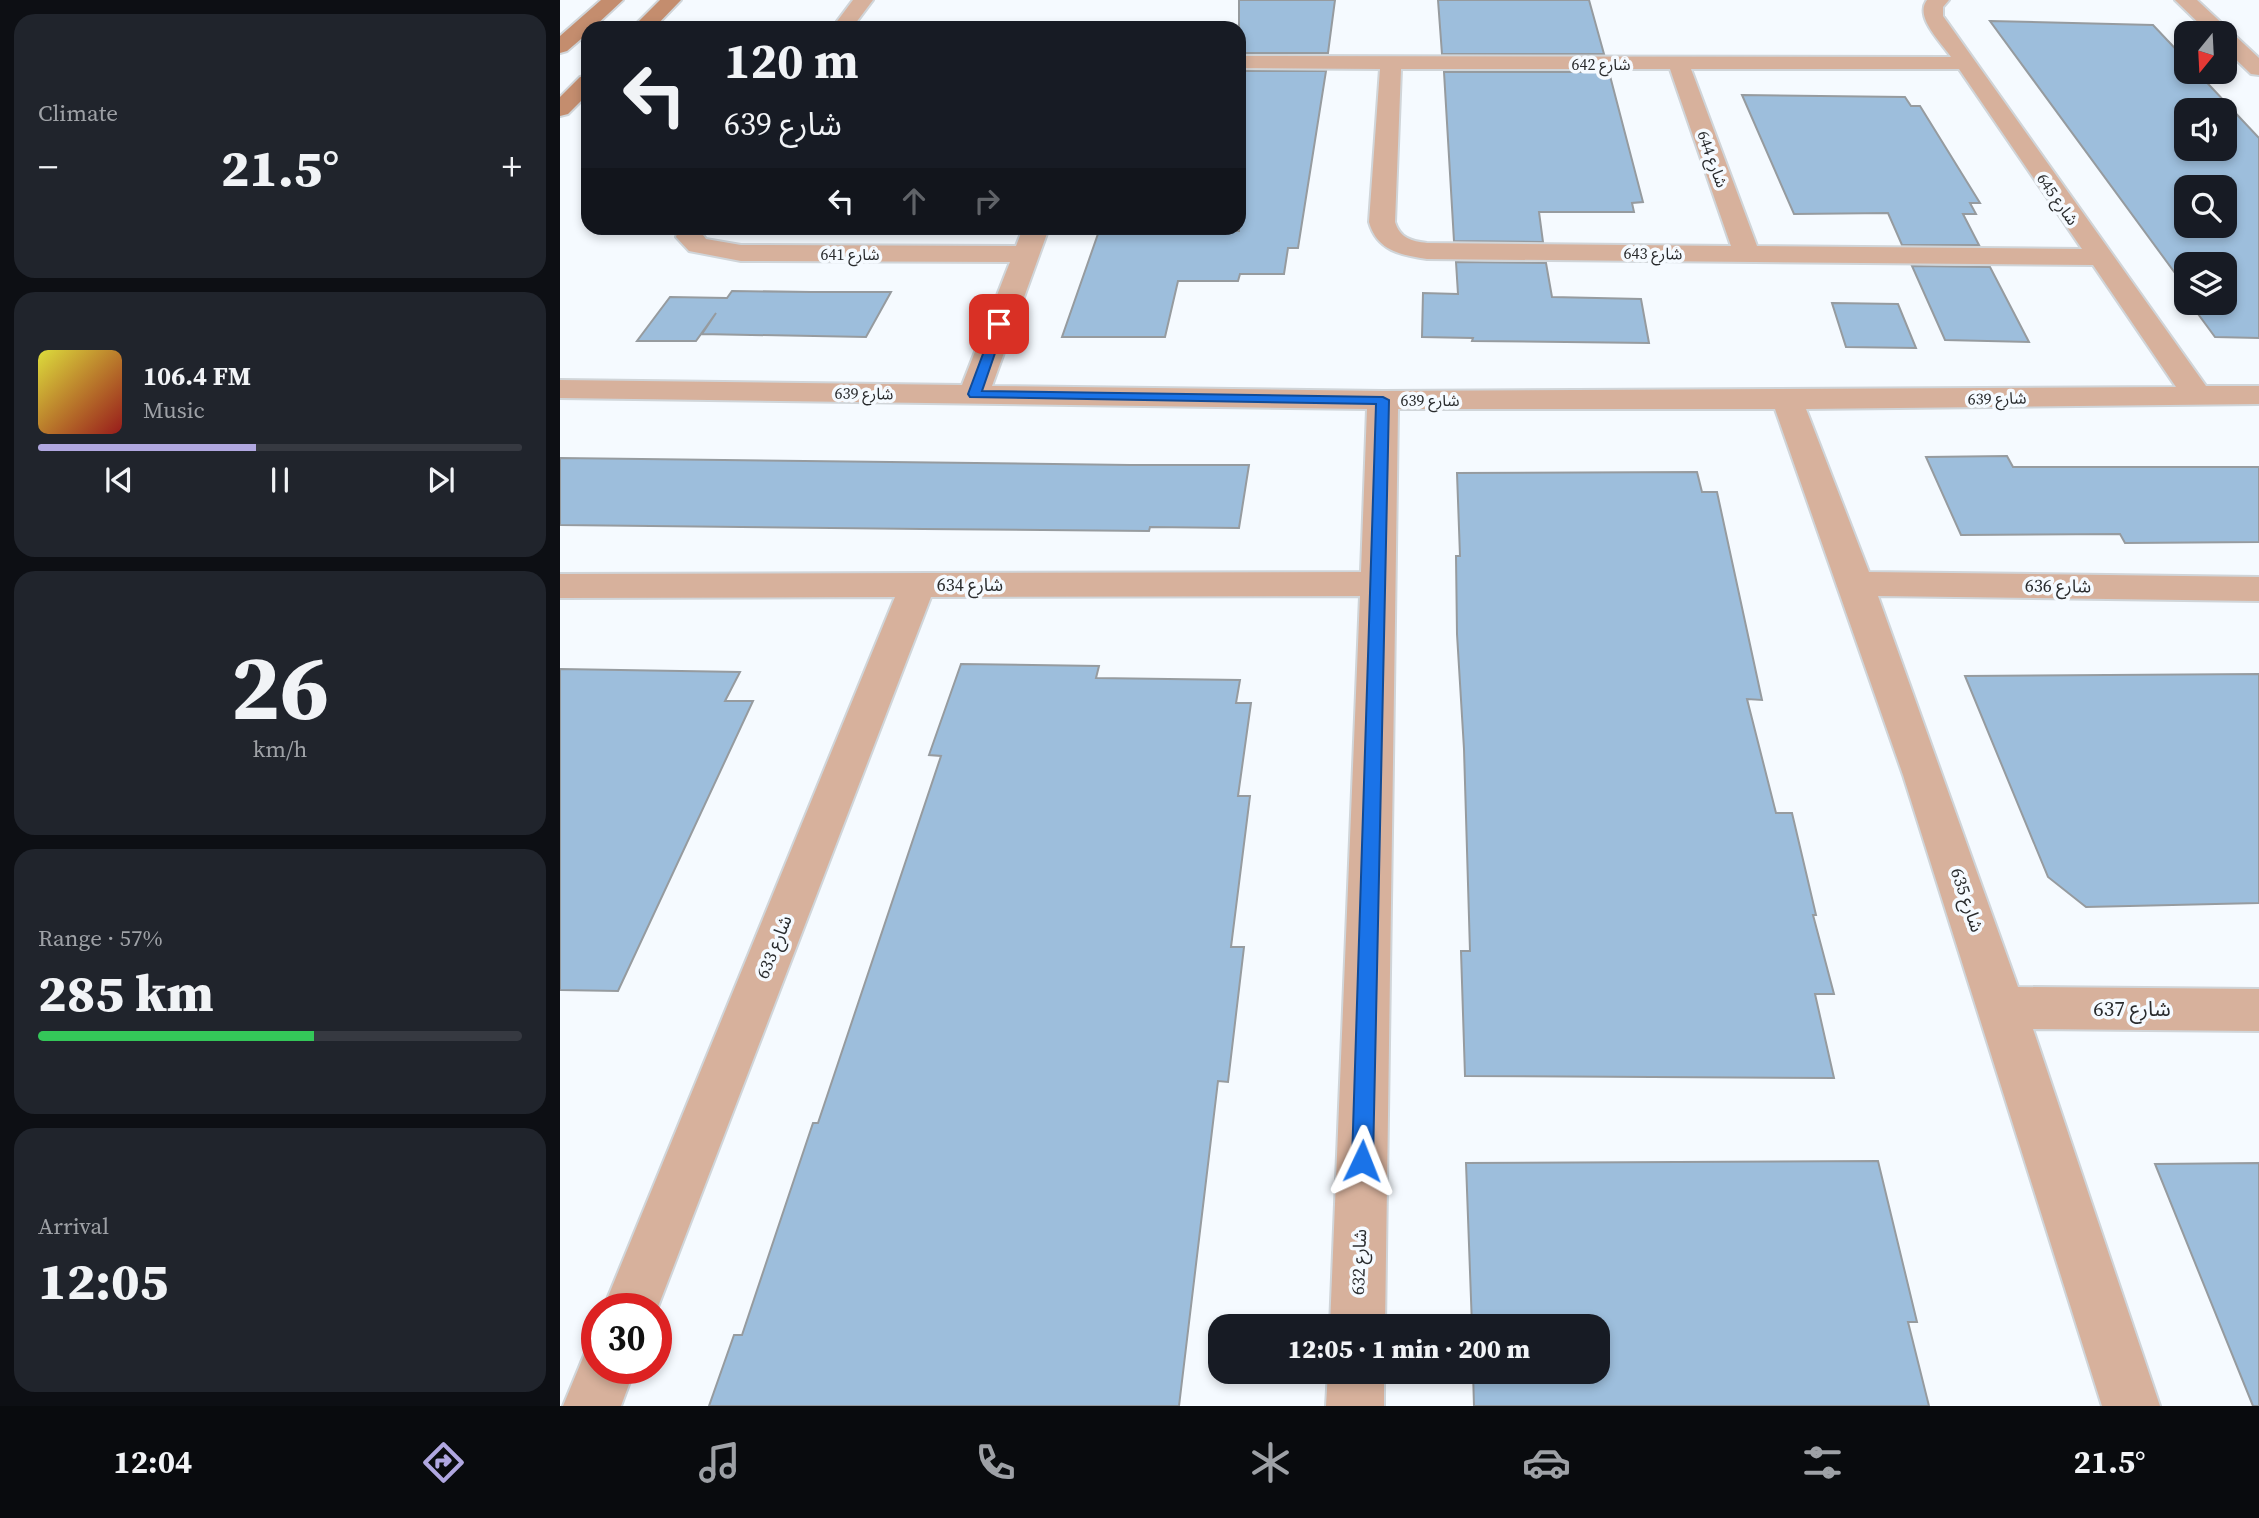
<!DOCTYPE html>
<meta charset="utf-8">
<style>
:root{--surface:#171b24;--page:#20242c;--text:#f1f3f6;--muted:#9ea1a6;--line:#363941;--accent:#b0a7e0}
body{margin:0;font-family:"Source Serif 4","Noto Sans Arabic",serif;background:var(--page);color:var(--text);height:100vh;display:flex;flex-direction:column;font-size:26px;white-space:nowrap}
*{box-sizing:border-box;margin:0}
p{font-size:23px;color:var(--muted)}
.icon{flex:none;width:38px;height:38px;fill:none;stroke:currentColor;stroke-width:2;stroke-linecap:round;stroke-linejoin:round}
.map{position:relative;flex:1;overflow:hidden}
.side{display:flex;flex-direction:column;gap:14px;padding:14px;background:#0d0f14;width:560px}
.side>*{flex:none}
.banner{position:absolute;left:21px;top:21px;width:665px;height:214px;border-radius:21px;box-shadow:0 4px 10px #0003;background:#171b24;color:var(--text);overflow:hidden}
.needle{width:46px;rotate:198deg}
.tools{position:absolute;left:1614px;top:21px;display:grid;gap:14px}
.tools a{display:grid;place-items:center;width:63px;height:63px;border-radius:14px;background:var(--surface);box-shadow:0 4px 10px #0003;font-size:35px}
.speed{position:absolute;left:21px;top:1293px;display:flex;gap:14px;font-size:35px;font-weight:700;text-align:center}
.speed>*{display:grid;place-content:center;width:91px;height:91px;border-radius:50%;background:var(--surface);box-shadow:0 4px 10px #0003;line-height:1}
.speed .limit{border:10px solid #d22;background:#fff;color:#111}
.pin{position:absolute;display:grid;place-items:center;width:60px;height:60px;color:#fff;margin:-30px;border-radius:14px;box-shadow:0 4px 10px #0006}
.me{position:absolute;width:77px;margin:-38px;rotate:2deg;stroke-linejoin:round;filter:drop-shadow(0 0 5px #0008)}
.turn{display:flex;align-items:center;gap:24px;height:147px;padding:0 28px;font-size:32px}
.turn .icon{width:91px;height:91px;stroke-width:2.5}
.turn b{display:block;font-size:49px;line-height:60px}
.lanes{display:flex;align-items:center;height:66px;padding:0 28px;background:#0003;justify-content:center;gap:35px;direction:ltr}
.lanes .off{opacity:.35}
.big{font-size:52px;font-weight:800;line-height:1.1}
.side .tile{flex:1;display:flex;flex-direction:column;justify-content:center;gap:10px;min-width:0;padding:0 24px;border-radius:21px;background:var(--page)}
.side .dial{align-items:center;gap:0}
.dial b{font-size:91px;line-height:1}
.song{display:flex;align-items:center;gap:21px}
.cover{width:84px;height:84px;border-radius:10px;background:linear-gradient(135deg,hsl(60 70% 55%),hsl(0 70% 35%))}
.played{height:7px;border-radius:4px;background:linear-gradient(90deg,var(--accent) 45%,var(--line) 45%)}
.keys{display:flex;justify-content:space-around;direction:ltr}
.heat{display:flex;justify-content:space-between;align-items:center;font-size:38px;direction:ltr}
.charge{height:10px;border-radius:5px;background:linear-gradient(90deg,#34c759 57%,var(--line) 0)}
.trip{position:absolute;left:648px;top:1314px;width:402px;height:70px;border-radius:21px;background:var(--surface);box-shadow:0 4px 10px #0003;font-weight:800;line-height:70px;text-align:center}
.menu{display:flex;height:112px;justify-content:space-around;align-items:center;background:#090b0e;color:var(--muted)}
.menu .icon{width:49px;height:49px}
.menu .active{color:var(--accent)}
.menu b{font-size:32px;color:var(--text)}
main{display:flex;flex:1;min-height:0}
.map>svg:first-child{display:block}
.building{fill:#9dbedc;stroke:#969b9f;stroke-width:2;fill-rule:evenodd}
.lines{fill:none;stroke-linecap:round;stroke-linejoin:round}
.minor-casing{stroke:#d0d5d9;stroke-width:4}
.secondary-casing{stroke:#d0d5d9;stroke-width:4}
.minor{fill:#d7b19c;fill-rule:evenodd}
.secondary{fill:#c48d6e;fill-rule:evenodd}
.route{fill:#1a73e8;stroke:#114b97;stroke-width:2}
.labels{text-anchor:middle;stroke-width:7;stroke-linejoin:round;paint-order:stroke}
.far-street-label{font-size:16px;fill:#292b2d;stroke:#f5faff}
.street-label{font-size:18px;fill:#292b2d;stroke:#f5faff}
.near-street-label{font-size:21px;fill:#292b2d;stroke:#f5faff}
</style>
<main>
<section class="side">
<div class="tile"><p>Climate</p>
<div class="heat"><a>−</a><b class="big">21.5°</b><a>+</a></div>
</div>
<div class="tile">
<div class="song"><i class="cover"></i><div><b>106.4 FM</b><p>Music</p></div></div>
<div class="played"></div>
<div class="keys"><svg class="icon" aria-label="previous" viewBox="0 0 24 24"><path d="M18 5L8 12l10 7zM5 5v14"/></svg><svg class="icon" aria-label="pause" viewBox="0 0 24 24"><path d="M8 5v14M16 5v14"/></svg><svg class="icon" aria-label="next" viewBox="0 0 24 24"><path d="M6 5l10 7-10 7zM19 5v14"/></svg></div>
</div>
<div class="tile dial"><b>26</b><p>km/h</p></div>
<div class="tile"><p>Range · 57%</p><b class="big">285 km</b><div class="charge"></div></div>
<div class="tile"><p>Arrival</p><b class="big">12:05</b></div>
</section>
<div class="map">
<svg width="1699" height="1406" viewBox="0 0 1699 1406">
<rect width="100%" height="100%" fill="#f5faff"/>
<path class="building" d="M679 0H775L768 53H679Z
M878 0H1029L1044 54H882Z
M1430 21 1593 25 1626 60V72H1637L1699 138V338L1655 337 1630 303H1664V264H1626V288ZM1626 110H1664V149H1626ZM1626 187H1664V226H1626Z
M679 71H766L738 248H728L724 274H680L678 281H618L605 337H502L539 231H679Z
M884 72H1049L1083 202 1072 203 1074 212H979L983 242 894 241Z
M1182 95 1345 97 1351 106H1360L1420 203H1410L1416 214H1403L1419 245H1342L1328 213 1234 214Z
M896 262 986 263 992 297 1081 299 1089 343 912 341 913 338 862 337 863 293 898 294Z
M1352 266 1430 267 1469 342 1385 340Z
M172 291 252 292H331L306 337 142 334 156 313 136 341H77L110 297 167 298Z
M1272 303 1338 304 1356 348 1286 347Z
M1447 456 1453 467H1699V542L1565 543 1560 534 1401 535 1366 457Z
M0 458 570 465H689L679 528 590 527 589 531 363 529 0 525Z
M1137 472 1142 492H1157L1202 700 1187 699 1216 813H1232L1256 915H1253L1274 994H1255L1274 1078 905 1076 901 951H910L904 749 897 634 896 556H900L897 473Z
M401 664 539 666 536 678 680 680 676 703H691L678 796H690L671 947H684L668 1082 658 1081 619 1406H149L174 1335H182L253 1123H258L381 756 369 755Z
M0 669 180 672 165 701H193L58 991 0 990Z
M1699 674V903L1526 907 1488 877 1405 676Z
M1318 1161 1357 1322H1348L1369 1406H914L913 1372H1038V1326H912L906 1163Z
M1699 1163V1406H1693L1595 1164Z"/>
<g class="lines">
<g class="minor-casing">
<path id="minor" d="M293 0H313L292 28H272Z
M1367 0H1389L1383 7V16L1646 386H1699V404L1246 409 1309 572 1699 577V601L1318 596 1458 987 1699 989V1031L1473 1029 1600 1406H1542L1343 775 1215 409H838L825 1326H770L800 596 371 597 96 1312V1309H43L335 597 0 598V574L801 572 807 409 0 398V380L402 385 450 262 181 261 129 251 116 237 119 228H145L143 235 146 239 181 245 456 246 463 228H489L432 386 823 391 1616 387 1533 265 867 259C841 255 817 251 809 222L820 69 679 68V56L1391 57C1381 42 1354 17 1367 0ZM841 69H1110L1171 246 867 243C851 241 840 238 835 222ZM1131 69H1399L1522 249 1197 246Z
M1615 0H1637L1699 58V75L1691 74 1664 48V33H1649Z
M37 1344V1368H75L61 1406H3L27 1348Z
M768 1372H824V1406H766Z"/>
</g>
<g class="secondary-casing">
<path id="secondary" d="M41 0H63L33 28H28V33L7 51 0 53V36Z
M100 0H121L94 28H72Z
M28 75V94L8 114 0 116V97L20 77Z"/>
</g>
<use href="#minor" class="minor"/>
<use href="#secondary" class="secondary"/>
</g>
<path class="route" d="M435 322 445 324 422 391 823 397 829 400 813 1161 810 1169 802 1172 795 1169 792 1161 816 404 410 397 408 394Z"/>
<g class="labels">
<g class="far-street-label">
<text x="1041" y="70">شارع 642</text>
<text transform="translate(1153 159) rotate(70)" y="6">شارع 644</text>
<text transform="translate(1498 199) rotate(55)" y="6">شارع 645</text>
<text transform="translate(1093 253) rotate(1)" y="6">شارع 643</text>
<text x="290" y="260">شارع 641</text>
<text transform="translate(304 393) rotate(1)" y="6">شارع 639</text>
<text transform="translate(1437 398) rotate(-1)" y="6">شارع 639</text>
<text x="870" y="406">شارع 639</text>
</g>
<g class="street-label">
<text x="410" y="591">شارع 634</text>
<text transform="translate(1498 586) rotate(1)" y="6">شارع 636</text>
<text transform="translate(1407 900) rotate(71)" y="6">شارع 635</text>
<text transform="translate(214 947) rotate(-68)" y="6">شارع 633</text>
<text transform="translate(799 1262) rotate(-88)" y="6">شارع 632</text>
</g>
<g class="near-street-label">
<text x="1572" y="1016">شارع 637</text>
</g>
</g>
</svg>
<div class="tools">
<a><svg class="needle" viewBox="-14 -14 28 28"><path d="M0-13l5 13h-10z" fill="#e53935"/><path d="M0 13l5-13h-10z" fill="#9ea1a6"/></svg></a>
<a><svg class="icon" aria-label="sound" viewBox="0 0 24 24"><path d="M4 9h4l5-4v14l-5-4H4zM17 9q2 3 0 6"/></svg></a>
<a><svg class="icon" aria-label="search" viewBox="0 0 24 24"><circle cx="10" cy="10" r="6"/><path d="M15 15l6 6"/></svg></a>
<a><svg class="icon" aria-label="layers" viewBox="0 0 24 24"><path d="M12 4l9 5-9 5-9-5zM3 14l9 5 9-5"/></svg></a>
</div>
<div class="speed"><div class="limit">30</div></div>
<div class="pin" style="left:439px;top:324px;background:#d93025"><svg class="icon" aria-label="arrive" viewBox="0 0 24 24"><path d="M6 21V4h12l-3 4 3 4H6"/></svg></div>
<svg class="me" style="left:802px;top:1161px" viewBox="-20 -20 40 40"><path d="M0-17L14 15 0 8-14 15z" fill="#1a73e8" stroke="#fff" stroke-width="4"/></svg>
<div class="trip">12:05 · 1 min · 200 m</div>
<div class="banner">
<div class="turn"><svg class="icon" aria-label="left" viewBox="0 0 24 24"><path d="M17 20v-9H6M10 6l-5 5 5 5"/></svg><div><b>120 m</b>شارع 639</div></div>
<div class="lanes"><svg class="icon" aria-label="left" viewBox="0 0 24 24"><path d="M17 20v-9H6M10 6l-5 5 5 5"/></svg><svg class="icon off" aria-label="ahead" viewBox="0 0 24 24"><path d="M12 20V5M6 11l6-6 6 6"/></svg><svg class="icon off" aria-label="right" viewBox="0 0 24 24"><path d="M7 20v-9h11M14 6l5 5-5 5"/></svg></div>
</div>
</div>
</main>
<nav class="menu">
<b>12:04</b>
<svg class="icon active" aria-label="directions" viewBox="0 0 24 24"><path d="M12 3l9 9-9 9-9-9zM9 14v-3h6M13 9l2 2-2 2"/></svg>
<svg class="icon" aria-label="music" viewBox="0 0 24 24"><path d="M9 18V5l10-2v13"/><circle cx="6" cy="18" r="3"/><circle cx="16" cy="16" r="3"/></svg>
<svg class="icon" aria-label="phone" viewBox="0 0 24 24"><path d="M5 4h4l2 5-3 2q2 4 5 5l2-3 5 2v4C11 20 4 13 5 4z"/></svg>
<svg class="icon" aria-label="climate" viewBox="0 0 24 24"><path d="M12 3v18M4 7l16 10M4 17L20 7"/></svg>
<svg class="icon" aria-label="car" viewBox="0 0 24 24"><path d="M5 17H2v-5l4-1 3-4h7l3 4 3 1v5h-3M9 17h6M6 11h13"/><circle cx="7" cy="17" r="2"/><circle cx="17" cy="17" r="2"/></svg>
<svg class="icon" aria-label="filters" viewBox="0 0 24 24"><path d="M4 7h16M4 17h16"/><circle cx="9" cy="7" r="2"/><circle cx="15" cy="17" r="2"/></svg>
<b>21.5°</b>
</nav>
